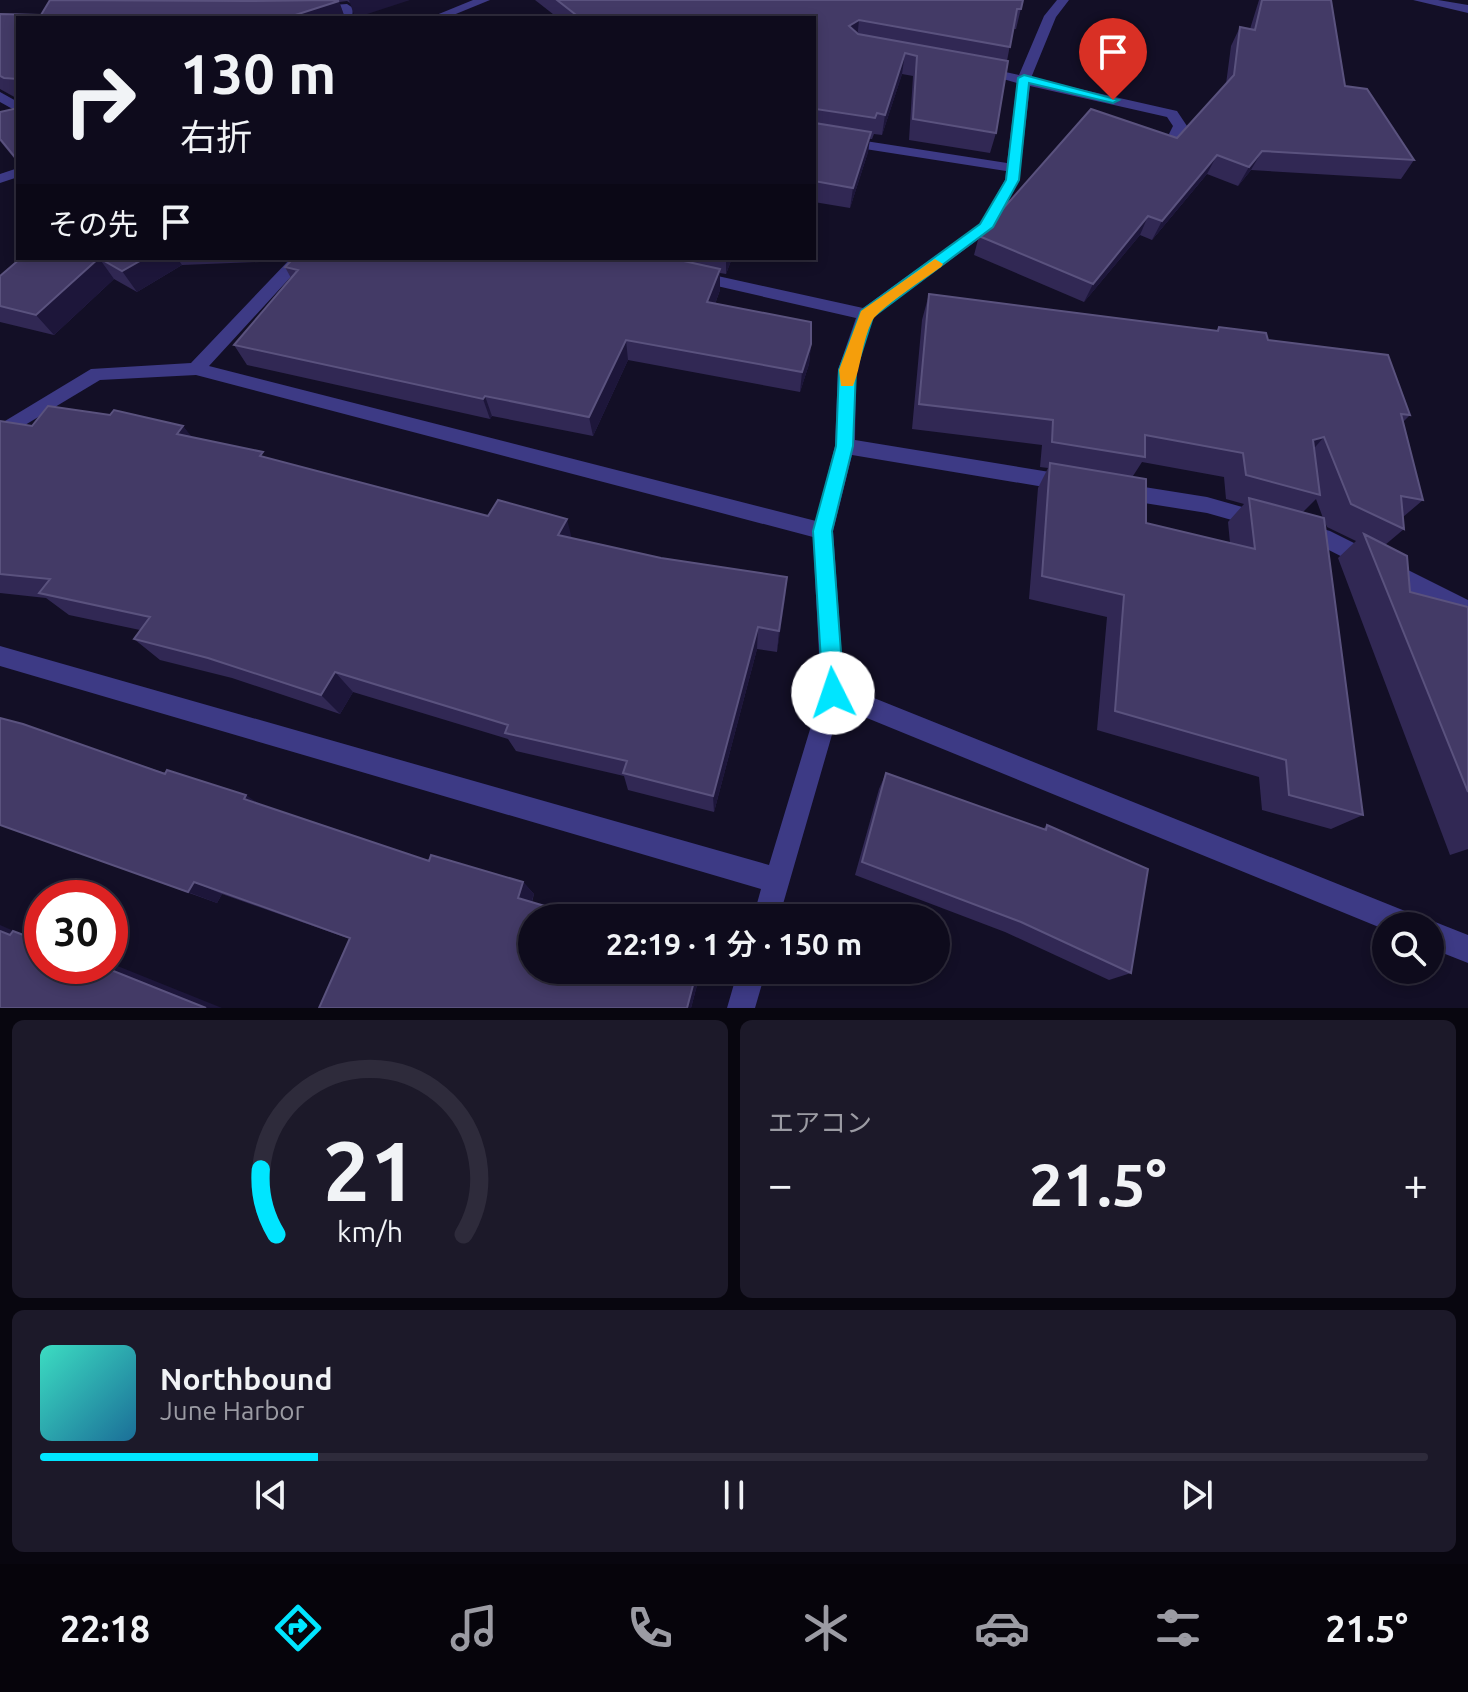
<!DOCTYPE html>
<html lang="ja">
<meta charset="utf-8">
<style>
:root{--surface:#0e0b1c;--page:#1c1929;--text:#f1f3f6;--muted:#9b9ba3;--line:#2e2b3b;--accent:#00e5ff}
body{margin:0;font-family:Ubuntu,"Noto Sans JP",sans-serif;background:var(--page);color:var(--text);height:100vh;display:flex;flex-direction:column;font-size:30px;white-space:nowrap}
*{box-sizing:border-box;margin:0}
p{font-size:26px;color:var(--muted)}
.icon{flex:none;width:44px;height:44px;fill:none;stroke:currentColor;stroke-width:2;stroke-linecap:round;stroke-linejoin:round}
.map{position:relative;height:1008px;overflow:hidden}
.drawer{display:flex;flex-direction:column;gap:12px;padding:12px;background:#08060f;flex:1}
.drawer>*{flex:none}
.top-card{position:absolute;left:16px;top:16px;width:800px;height:244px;border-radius:0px;box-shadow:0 4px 12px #0003,0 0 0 2px var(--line);background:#0e0b1c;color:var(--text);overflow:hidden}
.tools{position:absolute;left:1372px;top:912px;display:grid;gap:16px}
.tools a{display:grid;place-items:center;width:72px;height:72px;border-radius:50%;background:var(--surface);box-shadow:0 4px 12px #0003,0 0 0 2px var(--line);font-size:40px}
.speed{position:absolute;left:24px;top:880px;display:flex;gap:16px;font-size:40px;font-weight:700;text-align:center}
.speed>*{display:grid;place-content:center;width:104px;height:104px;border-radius:50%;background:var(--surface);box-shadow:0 4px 12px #0003,0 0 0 2px var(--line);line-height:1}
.speed .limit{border:12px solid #d22;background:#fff;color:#111}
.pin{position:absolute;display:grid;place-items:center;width:68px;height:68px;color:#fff;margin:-82px -34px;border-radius:50% 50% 50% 0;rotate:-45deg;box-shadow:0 0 8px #0007}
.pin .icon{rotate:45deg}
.me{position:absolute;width:88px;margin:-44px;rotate:356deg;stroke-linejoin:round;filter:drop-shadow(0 0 6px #0008)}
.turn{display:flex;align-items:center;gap:28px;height:168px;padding:0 32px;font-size:36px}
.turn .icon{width:104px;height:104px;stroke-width:2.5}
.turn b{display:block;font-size:56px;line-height:68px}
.then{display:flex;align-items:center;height:76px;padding:0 32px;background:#0003;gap:16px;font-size:30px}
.big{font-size:60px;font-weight:600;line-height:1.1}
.drawer .card{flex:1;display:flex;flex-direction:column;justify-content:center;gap:12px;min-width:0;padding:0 28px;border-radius:12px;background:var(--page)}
.drawer .dial{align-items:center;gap:0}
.dial svg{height:208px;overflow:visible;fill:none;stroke:var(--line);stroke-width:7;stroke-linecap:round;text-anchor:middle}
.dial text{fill:var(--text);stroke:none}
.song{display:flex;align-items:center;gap:24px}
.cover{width:96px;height:96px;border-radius:12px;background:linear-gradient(135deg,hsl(170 70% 55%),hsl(200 70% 35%))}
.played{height:8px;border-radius:4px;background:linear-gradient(90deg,var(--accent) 20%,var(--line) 20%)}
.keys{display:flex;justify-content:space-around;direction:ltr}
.heat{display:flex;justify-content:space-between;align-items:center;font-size:44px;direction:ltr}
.drawer .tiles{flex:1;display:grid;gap:12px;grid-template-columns:1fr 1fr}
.card:last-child{grid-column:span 2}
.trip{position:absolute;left:518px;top:904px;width:432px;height:80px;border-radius:40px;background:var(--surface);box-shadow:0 4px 12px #0003,0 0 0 2px var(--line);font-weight:600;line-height:80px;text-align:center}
.tab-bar{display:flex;height:128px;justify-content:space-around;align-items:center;background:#06040b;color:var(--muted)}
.tab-bar .icon{width:56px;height:56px}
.tab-bar .current{color:var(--accent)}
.tab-bar b{font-size:36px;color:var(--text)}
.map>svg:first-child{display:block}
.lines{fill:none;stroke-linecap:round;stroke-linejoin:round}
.street{fill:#3d3a85;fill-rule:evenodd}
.wall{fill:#312854;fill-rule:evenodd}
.shaded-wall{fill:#1d163a}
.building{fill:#433a66;stroke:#5a527e;stroke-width:2}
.route{fill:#00e5ff;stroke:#0095a6;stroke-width:2}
.slow{fill:#f59e0b}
</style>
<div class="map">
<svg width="1468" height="1008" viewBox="0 0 1468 1008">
<rect width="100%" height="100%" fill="#130f26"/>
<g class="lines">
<path class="street" d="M473 0H490L446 18H429Z
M1057 0H1069L1056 17 1031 78 1177 111 1187 126 1181 137H1171L1169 134 1173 126 1167 117 1030 86 1019 180 991 230 873 317 856 370 855 440 1068 475 1075 477 1078 483 1075 489 1068 491 852 455 833 531 844 686 1410 913 1420 916 1422 924 1430 920 1468 935V963L1430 948V926H1386V930L840 707 779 918H753L761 889 0 666V646L769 865 821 693 813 537 196 375 100 380 0 440V424L91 369 191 363 291 258H308L209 366 816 521 835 446 838 370 856 318 695 281 687 276 695 271 863 308 980 224 1005 180 1006 171 814 141V133L1007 163 1017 83 972 70 978 66 1019 75 1044 16Z
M1413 0H1438L1468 5V13Z
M347 4 353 8 352 18H340L341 12 317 14 311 10 317 6Z
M0 92 18 102V112L0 102Z
M18 168V177L0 183V174Z
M1119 483 1207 497 1267 514 1270 520 1267 526 1260 528 1207 513 1119 499 1112 497 1109 491 1112 485Z
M1302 523 1330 531 1468 600V621L1319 545 1295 538 1292 532 1295 526Z
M738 970H766L755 1008H727Z"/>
</g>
<path class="wall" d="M50 0H410L350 3 347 1 339 2 345 18H18V99L0 89V14L41 15Z
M535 0H1023L1016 29H1013L1007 61 996 133 990 153 909 140 913 76 902 74 882 135 874 134 872 139H870L868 152 850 208 814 202V18H558Z
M1259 0H1331L1345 86 1414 160 1401 179 1251 170 1238 186 1207 174 1152 240 1140 235 1084 302 974 255 979 236 1177 138 1226 84 1231 46 1240 27 1250 29Z
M18 108V163L0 141V112Z
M21 258H288L284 261 182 265 137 292 114 279 54 335 0 322V276Z
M294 258H732L726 274 720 273V290L715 304 811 344 809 364 800 392 628 360 593 436 492 416 490 419 247 365 234 345 291 278 285 267Z
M929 294 1216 331 1219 327 1268 340 1410 415 1403 422 1423 500 1403 517 1404 529 1385 545 1410 592 1468 607V849L1450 855 1338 558 1356 541 1327 527 1324 520 1363 815 1331 829 1262 810 1259 777 1097 730 1107 617 1029 599 1038 488 1048 468 1040 467 1042 445 912 429 922 320ZM1142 462 1224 477 1226 499 1244 504 1228 522 1230 543 1146 523 1133 476ZM1316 499 1323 518 1303 512Z
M0 421 32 426H183L191 437 268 459 572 539 661 558 787 577 777 652 757 649 714 812 628 790 624 776 516 751 508 739 353 692 340 714 232 678 160 660 134 639 140 630 69 615 46 598 0 593Z
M0 718 429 861 523 882 534 894 532 902 701 970 691 1008H319L350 939 222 894 217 903 0 825Z
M886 773 1043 829 1047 825 1131 973 1109 980 1005 932 855 875 879 789Z"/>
<path class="shaded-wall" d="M349 0H410L355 18Z
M339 1 345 18H286Z
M859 20 857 40 849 26Z
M905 53 902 74 882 135 885 115Z
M871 132 868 152 850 208 853 188Z
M1262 151 1251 170 1238 186 1249 167Z
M1217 155 1207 174 1152 240 1162 221Z
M1148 216 1140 235 1084 302 1093 284Z
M99 258 114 279 54 335 36 315Z
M145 258H177L182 265 137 292 122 271Z
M726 258H732L726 274Z
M720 269V290L708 323 707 302Z
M626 340 628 360 593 436 589 417Z
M811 344 809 364 800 392 802 372Z
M485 396 492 416 490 419 483 399Z
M183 426 204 452 177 434Z
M1324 437 1302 462 1313 440Z
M567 519 573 543 558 535Z
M787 577 785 600 777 652 779 631Z
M758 627 757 649 714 812 713 796Z
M335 672 353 692 340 714 321 695Z
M246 795 270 811 244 799Z
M194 882 222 894 217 903 188 892Z
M523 882 534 894 529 909 518 898Z
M0 925 16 932 42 938V943L10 935 0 931Z
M110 963 222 1008H206L101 966H110Z
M697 970H701L691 1008H687Z"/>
<path class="building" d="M50 0 247 1 330 0 339 1 286 18H18V79L4 78 0 76V14L41 15Z
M557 0H1023L1021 9H1017L1010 47 859 20 849 26 858 34 1008 61 996 133 913 119 917 56 905 53 885 115 877 113 875 118 816 109 814 111V18H580Z
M1262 0H1331L1345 86 1367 89 1414 160 1262 151 1249 167 1217 155 1162 221 1148 216 1093 284 979 236 1091 109 1177 138 1234 75 1240 27 1255 30Z
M18 108V161L0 139V112Z
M814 118 815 123 871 132 853 188 814 181Z
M21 258H145L122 271 99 258 36 315 0 306V276Z
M294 258H670L720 269 707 302 811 322V344L802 372 626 340 589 417 485 396 483 399 234 345 298 270 285 267Z
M929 294 1218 331 1219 327 1266 333 1268 340 1388 355 1410 415 1401 414 1423 500 1401 496 1404 529 1351 504 1324 437 1313 440 1320 495 1246 475 1243 453 1145 435V457L1052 442 1053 420 919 404Z
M48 406 110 415 114 410 183 426 177 434 263 452 260 456 488 516 498 500 567 519 558 535 661 558 787 577 779 631 758 627 713 796 623 773 627 761 505 733 508 725 335 672 321 695 208 658 134 639 150 617 39 593 50 579 0 574V421L32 426Z
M1050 463 1146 479V523L1255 549 1249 498 1324 518 1363 815 1289 795 1286 760 1115 711 1124 595 1042 576Z
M1364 534 1407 556 1410 592 1468 607V792Z
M0 718 23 724 165 774 167 770 246 795 244 799 429 861 431 855 523 882 518 898 585 918H532V970H697L687 1008H319L350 938 194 882 188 892 0 825Z
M886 773 1046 830 1047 825 1148 869 1131 973 1021 922 862 862Z
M0 931 10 935 13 931 42 942V966H101L206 1008H0Z"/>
<path class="route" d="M1024 75 1119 100 1113 103 1029 83 1019 180 993 227 873 317 856 370 853 446 832 531 844 693 841 700 833 703 826 700 823 693 813 531 836 446 839 370 861 311 980 224 1006 180 1018 78Z"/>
<path class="slow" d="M935 259 943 264 941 267C927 277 878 309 872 321 862 341 861 367 853 386H841L839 370 861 311Z"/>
</svg>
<div class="tools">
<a><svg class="icon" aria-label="search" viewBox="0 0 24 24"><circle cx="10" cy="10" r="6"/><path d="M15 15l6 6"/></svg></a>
</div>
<div class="speed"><div class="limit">30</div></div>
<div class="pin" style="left:1113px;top:100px;background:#d93025"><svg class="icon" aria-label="arrive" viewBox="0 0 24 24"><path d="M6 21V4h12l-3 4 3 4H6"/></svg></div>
<svg class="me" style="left:833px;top:693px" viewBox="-20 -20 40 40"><circle r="19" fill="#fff"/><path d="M0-13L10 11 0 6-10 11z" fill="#00e5ff"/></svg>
<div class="trip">22:19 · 1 分 · 150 m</div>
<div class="top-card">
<div class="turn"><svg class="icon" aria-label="right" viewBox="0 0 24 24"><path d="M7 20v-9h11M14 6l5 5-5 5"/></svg><div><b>130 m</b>右折</div></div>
<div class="then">その先<svg class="icon" aria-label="arrive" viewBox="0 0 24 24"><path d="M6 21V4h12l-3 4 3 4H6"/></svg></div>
</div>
</div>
<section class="drawer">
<div class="tiles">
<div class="card dial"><svg viewBox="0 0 100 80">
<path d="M14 69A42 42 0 1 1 86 69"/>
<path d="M14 69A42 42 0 0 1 8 44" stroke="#00e5ff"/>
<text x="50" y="56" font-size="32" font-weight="700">21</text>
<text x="50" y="72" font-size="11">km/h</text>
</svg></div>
<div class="card"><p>エアコン</p>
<div class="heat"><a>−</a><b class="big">21.5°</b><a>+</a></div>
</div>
<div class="card">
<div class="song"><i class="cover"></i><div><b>Northbound</b><p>June Harbor</p></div></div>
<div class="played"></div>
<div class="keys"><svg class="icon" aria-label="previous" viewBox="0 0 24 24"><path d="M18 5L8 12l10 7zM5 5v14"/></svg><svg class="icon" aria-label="pause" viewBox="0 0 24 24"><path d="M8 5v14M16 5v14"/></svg><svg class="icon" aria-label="next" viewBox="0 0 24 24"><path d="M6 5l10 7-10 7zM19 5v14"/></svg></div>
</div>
</div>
</section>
<nav class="tab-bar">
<b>22:18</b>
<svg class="icon current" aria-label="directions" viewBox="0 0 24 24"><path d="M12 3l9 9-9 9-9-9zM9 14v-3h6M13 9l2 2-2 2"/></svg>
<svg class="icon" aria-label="music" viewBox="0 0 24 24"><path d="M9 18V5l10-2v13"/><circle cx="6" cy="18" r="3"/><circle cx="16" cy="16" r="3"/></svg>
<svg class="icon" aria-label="phone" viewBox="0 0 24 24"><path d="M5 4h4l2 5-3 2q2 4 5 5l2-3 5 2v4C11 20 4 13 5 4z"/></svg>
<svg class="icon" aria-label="climate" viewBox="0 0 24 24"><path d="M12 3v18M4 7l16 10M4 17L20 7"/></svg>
<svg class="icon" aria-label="car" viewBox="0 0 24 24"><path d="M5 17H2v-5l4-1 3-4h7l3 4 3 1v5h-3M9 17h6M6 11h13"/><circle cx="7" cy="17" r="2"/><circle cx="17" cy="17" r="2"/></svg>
<svg class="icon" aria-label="filters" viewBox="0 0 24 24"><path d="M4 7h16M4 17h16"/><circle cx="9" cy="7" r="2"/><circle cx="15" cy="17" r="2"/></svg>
<b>21.5°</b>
</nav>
